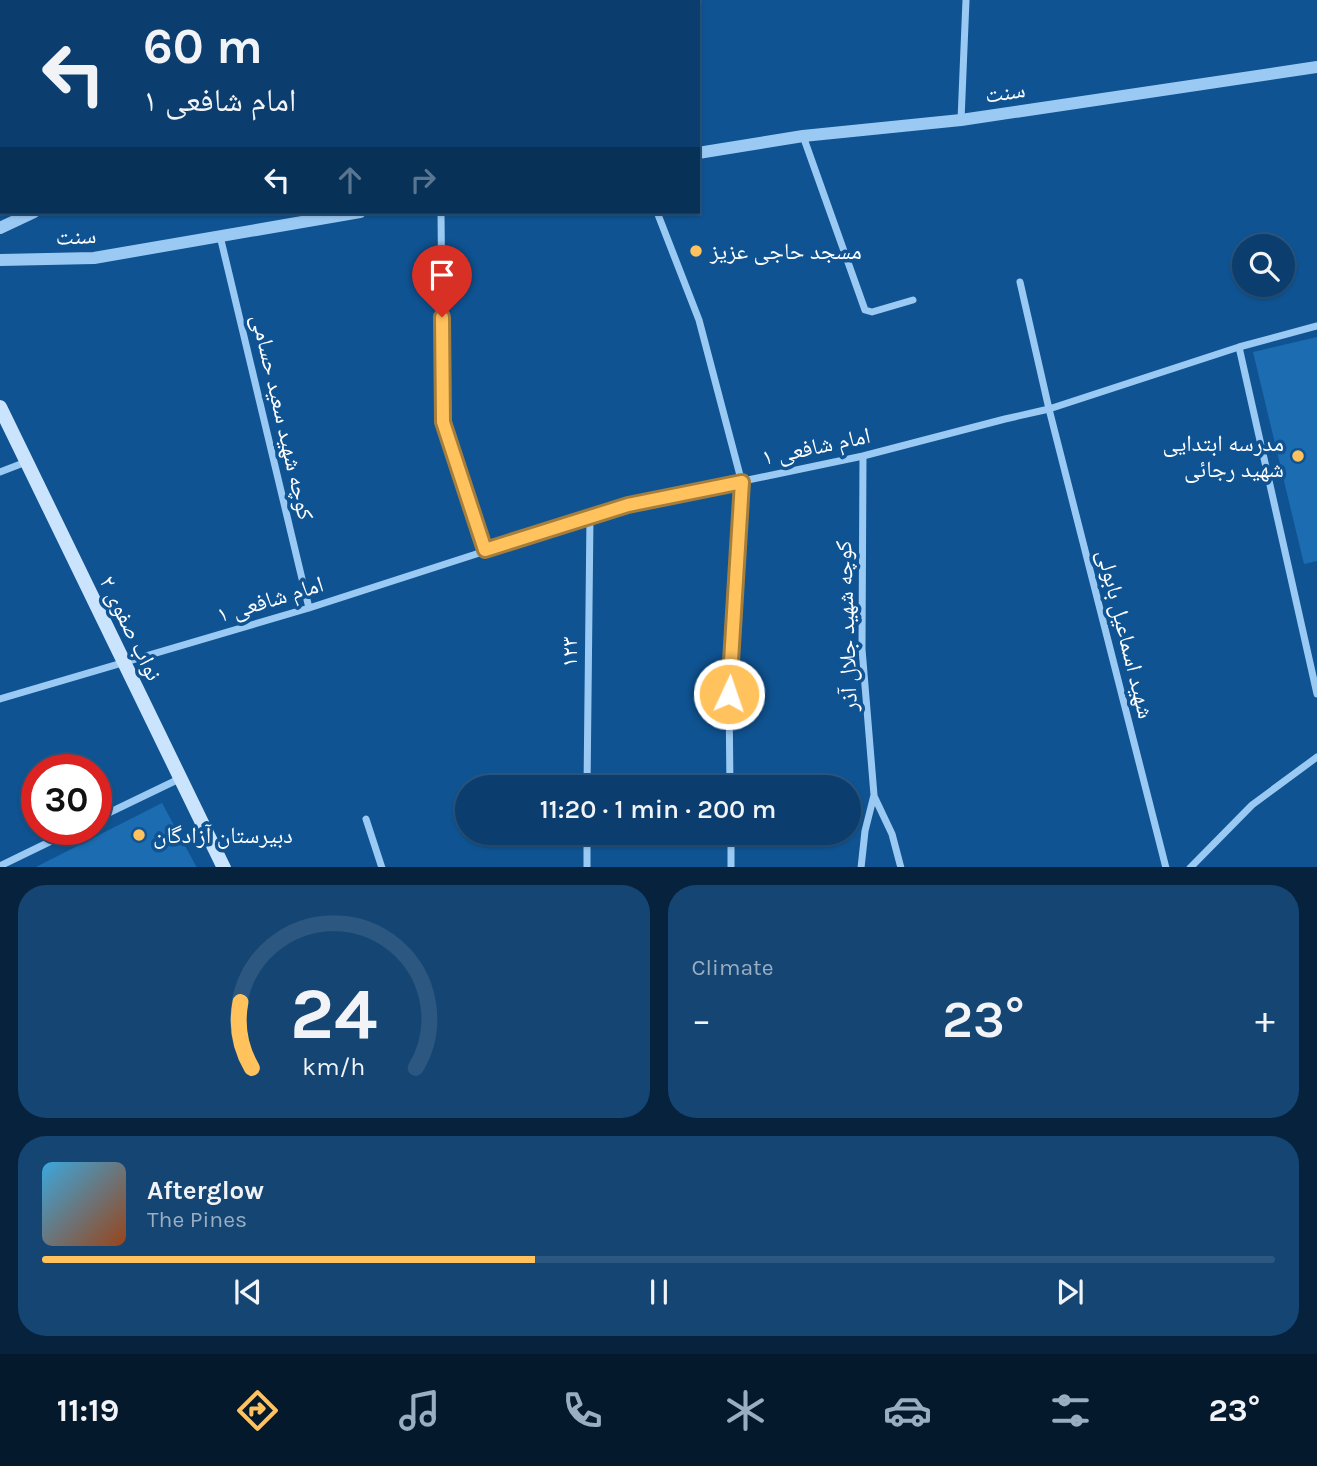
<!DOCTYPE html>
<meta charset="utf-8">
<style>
:root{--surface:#0b3e6e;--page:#144573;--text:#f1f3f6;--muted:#9aaec2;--line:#2b5781;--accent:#ffc25d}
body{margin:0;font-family:Karla,"Noto Naskh Arabic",sans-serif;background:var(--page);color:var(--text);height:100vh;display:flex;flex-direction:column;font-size:26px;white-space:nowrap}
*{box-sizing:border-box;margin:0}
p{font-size:23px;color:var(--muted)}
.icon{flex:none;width:38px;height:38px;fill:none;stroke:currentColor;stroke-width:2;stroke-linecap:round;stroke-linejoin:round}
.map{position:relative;height:867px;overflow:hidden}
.side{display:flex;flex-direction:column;gap:18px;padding:18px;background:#06223c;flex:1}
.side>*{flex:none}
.hud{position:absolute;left:0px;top:0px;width:700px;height:214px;box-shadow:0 2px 5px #0004,0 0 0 2px var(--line);background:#0b3e6e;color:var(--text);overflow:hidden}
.controls{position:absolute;left:1232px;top:234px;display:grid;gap:14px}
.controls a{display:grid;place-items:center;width:63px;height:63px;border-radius:50%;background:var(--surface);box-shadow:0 2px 5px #0004,0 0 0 2px var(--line);font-size:35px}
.speed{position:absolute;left:21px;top:754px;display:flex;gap:14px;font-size:35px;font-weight:700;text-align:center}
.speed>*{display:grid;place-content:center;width:91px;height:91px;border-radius:50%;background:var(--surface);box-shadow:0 2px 5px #0004,0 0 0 2px var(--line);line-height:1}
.speed .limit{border:10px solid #d22;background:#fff;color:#111}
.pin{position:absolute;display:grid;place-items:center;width:60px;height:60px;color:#fff;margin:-72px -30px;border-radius:50% 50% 50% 0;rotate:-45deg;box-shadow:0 0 7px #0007}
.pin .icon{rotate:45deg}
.me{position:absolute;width:77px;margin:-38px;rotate:3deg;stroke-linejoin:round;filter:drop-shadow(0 0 5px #0008)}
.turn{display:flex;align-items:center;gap:24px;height:147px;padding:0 28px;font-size:32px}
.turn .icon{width:91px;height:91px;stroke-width:2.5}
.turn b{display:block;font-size:49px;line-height:60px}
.lanes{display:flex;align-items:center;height:66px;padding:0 28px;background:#0003;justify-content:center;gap:35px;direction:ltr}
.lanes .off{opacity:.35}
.big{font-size:52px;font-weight:600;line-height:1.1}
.side .tile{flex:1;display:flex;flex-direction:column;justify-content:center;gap:10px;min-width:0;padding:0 24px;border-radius:28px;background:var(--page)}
.side .dial{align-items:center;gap:0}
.dial svg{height:182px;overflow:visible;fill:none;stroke:var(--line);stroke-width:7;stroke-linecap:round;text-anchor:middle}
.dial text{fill:var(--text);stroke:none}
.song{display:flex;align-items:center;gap:21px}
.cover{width:84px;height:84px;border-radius:10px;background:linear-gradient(135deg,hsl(200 70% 55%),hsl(20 70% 35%))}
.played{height:7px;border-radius:4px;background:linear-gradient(90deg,var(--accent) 40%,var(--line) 40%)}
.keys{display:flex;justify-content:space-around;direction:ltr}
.heat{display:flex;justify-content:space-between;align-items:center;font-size:38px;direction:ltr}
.side .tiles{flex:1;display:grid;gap:18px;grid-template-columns:1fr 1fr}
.tile:last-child{grid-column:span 2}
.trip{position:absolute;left:455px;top:775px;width:406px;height:70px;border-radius:35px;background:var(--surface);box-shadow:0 2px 5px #0004,0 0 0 2px var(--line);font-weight:600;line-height:70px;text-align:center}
.tabs{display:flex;height:112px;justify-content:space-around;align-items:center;background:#04192c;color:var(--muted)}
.tabs .icon{width:49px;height:49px}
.tabs .on{color:var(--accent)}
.tabs b{font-size:32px;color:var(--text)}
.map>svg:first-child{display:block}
.building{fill:#1c6cb2}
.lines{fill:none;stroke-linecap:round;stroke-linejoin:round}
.minor{stroke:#9acaf4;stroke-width:7}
.tertiary{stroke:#9acaf4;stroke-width:12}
.secondary{stroke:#cae4fd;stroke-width:14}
.route-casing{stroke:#a67e3c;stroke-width:18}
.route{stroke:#ffc25d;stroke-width:12}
.poi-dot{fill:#ffc25d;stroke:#0f5392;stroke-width:2.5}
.labels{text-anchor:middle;stroke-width:7;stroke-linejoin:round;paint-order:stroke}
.street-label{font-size:23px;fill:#fff;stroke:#0f5392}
.poi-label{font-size:23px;fill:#fff;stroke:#0f5392;text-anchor:start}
</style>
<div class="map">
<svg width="1317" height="868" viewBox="0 0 1317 868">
<rect width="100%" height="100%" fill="#0f5392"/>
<path class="building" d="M1317 337V561L1304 564 1253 352Z
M162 803 197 868H34Z"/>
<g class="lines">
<path class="minor" d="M382 0 383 2
M15 2 19 0
M0 8H2
M961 120 966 0
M803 136 865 310 872 312 913 300
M441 212 443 422 485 550
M657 212 699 320 742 483 729 694 730 788
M220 236 309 608
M1020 282 1049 409 1166 868
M1239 347 1317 694
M0 472 26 462
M0 699 309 608 628 505 863 456 1005 419 1049 409 1239 347 1317 326
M587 788 590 517
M874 796 892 834 901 868
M96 819 179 779
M366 819 382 868
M731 833V868
M0 866 74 830
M587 868V833
M861 868 865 831 874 795 862 649 863 456
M1190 868 1252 805 1317 757"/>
<path class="tertiary" d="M470 2 474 0
M698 153 803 136 961 120 1317 67
M0 228 34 212
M0 260 94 258 360 212"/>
<path class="secondary" d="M0 407 224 868"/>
</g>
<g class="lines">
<g class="route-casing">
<path id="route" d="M442 317 443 422 485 550 628 505 742 482 729 694"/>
</g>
<use href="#route" class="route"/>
</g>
<g class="poi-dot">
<circle cx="696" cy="251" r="7"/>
<circle cx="1298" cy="456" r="7"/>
<circle cx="139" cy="835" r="7"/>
</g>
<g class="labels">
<g class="street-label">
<text transform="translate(1005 92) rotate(-9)" y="8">سنت</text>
<text transform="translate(76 236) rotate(-3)" y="8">سنت</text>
<text transform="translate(283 417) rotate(77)" y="8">کوچه شهید سعید حسامی</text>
<text transform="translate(816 446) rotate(-12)" y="8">امام شافعی ۱</text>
<text transform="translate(270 599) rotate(-17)" y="8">امام شافعی ۱</text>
<text transform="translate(846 626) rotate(-92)" y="8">کوچه شهید جلال آذر</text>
<text transform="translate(131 628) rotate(64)" y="8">نواب صفوی ۲</text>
<text transform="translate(1126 634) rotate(76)" y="8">شهید اسماعیل بابولی</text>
<text transform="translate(569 652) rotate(-90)" y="8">۱۲۳</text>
</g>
<g class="poi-label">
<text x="710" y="259">مسجد حاجی عزیز</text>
<text x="1284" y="451" text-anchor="end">مدرسه ابتدایی<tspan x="1284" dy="26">شهید رجائی</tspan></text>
<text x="153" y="843">دبیرستان آزادگان</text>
</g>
</g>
</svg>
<div class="controls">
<a><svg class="icon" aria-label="search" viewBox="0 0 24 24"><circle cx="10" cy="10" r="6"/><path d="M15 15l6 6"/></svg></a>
</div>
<div class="speed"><div class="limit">30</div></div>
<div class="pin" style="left:442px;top:317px;background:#d93025"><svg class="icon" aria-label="arrive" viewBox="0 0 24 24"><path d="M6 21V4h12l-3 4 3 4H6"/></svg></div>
<svg class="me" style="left:729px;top:694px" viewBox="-20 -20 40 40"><circle r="17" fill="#ffc25d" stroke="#fff" stroke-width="3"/><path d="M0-11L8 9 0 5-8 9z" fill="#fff"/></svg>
<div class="trip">11:20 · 1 min · 200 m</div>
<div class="hud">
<div class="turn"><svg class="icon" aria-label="left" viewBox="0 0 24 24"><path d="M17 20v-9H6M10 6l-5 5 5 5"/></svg><div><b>60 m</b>امام شافعی ۱</div></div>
<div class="lanes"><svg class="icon" aria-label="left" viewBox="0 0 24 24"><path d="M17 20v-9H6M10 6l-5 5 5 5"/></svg><svg class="icon off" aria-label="ahead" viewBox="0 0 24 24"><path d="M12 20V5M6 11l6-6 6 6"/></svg><svg class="icon off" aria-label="right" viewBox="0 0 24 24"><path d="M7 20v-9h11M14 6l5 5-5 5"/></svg></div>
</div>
</div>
<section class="side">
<div class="tiles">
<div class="tile dial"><svg viewBox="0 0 100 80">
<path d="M14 69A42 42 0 1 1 86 69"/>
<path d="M14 69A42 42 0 0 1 9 40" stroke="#ffc25d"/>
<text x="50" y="56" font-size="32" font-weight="700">24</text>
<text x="50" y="72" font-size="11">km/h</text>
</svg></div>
<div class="tile"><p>Climate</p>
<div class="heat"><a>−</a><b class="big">23°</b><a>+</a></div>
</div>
<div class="tile">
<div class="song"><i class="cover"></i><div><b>Afterglow</b><p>The Pines</p></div></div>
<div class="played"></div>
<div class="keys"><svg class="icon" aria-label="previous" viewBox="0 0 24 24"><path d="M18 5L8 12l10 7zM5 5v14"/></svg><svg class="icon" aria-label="pause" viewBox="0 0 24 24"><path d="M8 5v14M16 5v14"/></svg><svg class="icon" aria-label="next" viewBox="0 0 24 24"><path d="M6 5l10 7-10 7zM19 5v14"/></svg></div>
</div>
</div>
</section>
<nav class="tabs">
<b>11:19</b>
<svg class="icon on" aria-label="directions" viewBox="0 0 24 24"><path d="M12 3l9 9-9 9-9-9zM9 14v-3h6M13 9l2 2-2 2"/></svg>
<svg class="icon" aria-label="music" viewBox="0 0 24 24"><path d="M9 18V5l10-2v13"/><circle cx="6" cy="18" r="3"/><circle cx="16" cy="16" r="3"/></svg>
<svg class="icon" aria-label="phone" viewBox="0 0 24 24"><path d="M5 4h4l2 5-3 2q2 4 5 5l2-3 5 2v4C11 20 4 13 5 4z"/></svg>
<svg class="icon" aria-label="climate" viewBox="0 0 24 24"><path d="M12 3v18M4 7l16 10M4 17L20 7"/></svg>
<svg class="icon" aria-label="car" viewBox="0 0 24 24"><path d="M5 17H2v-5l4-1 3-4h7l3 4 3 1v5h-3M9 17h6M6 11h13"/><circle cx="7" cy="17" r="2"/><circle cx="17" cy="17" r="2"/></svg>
<svg class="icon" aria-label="filters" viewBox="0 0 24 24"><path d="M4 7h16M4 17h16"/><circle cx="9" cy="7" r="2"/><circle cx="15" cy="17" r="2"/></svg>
<b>23°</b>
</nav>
